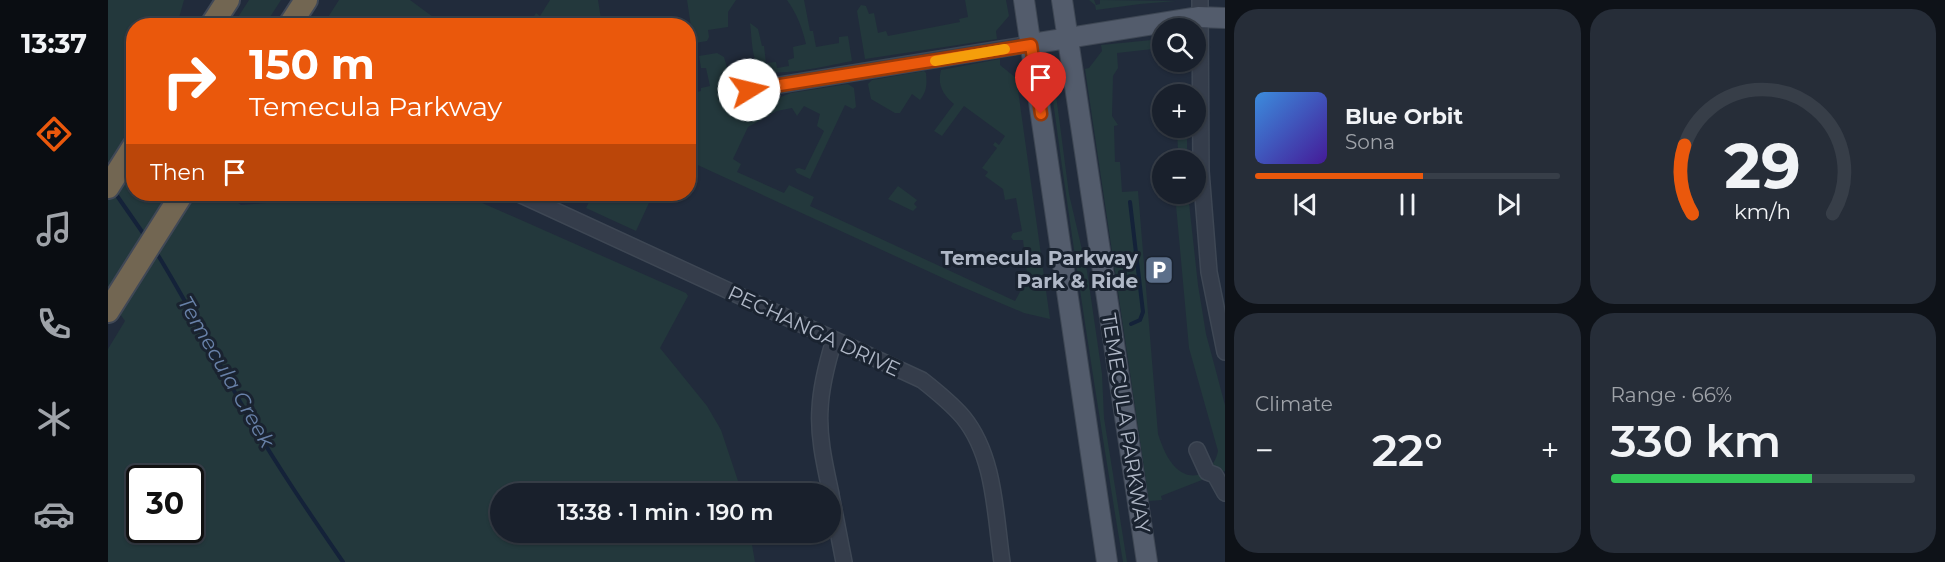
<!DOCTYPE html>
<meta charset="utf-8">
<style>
:root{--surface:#19202c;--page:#262d38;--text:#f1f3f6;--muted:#9fa3a9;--line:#373e48;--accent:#ea580c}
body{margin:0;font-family:Montserrat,sans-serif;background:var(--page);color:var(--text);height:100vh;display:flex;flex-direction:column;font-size:22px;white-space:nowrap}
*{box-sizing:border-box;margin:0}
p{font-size:20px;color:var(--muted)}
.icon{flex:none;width:33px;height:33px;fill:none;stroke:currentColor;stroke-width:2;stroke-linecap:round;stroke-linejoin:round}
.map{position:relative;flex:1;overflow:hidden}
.sheet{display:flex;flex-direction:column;gap:9px;padding:9px;background:#0e1218;width:720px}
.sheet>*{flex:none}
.hud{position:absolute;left:18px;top:18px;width:570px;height:183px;border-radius:24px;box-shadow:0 2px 4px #0004,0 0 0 2px var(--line);background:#ea580c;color:#fff;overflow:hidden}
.fabs{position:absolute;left:1044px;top:18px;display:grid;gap:12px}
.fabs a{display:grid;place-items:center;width:54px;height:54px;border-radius:50%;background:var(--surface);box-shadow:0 2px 4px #0004,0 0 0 2px var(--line);font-size:30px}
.speed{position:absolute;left:18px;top:465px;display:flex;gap:12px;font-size:30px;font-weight:700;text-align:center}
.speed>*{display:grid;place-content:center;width:78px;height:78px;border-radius:50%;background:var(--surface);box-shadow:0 2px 4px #0004,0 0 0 2px var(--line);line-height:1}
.speed .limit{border:3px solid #111;border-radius:9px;background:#fff;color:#111}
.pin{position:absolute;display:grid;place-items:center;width:51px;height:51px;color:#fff;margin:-62px -26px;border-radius:50% 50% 50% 0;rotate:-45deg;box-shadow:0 0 6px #0007}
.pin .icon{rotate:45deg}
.me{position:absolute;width:66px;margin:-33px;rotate:81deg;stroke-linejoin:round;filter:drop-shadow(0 0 4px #0008)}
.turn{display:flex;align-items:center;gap:21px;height:126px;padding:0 24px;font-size:27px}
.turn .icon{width:78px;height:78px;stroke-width:2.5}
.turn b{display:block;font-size:42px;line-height:51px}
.then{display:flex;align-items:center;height:57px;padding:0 24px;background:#0003;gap:12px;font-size:22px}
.big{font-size:45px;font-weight:600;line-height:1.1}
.sheet .card{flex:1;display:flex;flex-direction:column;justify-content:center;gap:9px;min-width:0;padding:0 21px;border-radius:24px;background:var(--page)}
.sheet .dial{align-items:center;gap:0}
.dial svg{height:156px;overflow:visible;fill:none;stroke:var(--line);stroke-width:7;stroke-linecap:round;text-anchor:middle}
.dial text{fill:var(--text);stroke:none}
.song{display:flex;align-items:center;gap:18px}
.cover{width:72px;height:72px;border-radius:9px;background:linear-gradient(135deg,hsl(210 70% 55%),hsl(260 70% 35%))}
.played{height:6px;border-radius:3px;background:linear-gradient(90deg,var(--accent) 55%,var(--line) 55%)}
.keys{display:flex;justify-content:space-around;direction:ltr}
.heat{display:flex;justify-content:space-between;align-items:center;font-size:33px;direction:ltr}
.charge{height:9px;border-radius:4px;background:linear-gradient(90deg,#34c759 66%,var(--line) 0)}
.sheet .tiles{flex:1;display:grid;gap:9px;grid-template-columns:repeat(2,1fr)}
.trip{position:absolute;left:382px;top:483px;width:351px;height:60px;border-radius:30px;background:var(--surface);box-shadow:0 2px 4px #0004,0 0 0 2px var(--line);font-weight:600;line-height:60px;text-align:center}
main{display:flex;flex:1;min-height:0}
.menu{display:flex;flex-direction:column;width:108px;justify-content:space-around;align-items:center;background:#0a0d12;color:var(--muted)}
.menu .icon{width:42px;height:42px}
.menu .selected{color:var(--accent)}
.menu b{font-size:27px;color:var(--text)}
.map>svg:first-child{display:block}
.green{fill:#23383c;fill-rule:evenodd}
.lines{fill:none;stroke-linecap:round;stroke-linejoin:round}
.stream{stroke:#142239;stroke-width:4}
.minor-casing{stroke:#3e4754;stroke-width:18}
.major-casing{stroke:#3e4754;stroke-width:22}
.highway-casing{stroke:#404856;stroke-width:26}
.minor{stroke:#353d4b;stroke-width:15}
.major{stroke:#535c6c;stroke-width:20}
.highway{stroke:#726652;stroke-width:22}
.route-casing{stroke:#983908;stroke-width:15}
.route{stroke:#ea580c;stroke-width:10}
.slow{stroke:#f59e0b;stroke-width:10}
.labels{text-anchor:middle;stroke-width:6;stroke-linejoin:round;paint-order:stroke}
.poi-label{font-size:20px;font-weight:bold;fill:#b0b8c7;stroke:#1a2330;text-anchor:end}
.street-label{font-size:20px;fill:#b0b8c7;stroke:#1a2330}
.water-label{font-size:21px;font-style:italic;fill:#6881a8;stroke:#1a2330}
</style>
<main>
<nav class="menu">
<b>13:37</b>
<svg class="icon selected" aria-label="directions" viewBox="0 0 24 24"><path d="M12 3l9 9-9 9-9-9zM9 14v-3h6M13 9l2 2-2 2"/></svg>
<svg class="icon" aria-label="music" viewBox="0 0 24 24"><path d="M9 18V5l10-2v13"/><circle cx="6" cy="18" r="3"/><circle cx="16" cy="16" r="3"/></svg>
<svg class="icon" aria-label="phone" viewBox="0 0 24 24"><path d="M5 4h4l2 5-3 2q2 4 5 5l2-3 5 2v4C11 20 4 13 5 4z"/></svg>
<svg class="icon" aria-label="climate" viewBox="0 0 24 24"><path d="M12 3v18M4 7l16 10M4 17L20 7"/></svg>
<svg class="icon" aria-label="car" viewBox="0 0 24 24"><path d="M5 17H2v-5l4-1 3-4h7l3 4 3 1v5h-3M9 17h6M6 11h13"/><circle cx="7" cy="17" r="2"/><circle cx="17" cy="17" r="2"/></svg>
</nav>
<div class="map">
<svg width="1117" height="562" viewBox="0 0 1117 562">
<rect width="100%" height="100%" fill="#212b3b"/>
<path class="green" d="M0 0H76L69 25 26 26V194H119L133 205 264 194H354L578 293 580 296 552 348 599 406 613 430 634 493 393 494V532L642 533 647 562H0V349L17 321 0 297ZM32 478H82V530H32Z
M141 0H173L157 25H125Z
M231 0H302L336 25H215Z
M442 0H490L494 25H471L472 20 464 18 462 24 442 19 440 25 421 24 428 13 432 16Z
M579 0H628L620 12V27L600 30 601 37 599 41 581 44V34L584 33Z
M679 0H696L702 31H705L708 47 731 43V37L740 36 744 61C728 64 662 80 652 68 643 58 644 36 642 23L650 29 654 46H656L658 63 668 62 669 68 681 66 680 60 686 58 685 47 698 44C694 27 689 14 679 0Z
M857 0H898L901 16 888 31 889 39 757 59 749 11 753 5 758 6 761 14 766 13 770 33 778 31 780 36 852 22 851 19 860 17Z
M981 0H986L988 5 992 4V0L1068 1 1032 4 988 10 987 5Z
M1054 39V48L1009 53 1010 68 1005 76 1004 116 1010 125 1006 126 1007 162H1012L1014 192 1030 191 1050 434C1054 446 1059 459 1068 468 1085 484 1106 472 1110 451L1081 348 1067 194H1080L1090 285 1098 334 1117 405V471L1053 496 1054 500 1041 501 977 69 981 68 994 51 993 45Z
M609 53 616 57 622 78 618 83V97L629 108 639 110 683 93 740 84 746 88 748 107 745 109 737 105 702 179 689 173 687 169 691 168 697 170 716 131 709 126 712 114 696 106 689 116 684 108 669 111 640 127 625 159 633 164 629 172 676 193 681 185 706 197 702 206 907 301 918 281 910 276 919 273 915 240H905L903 237 905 233 914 231 908 198 897 200 895 189 877 176 880 172 874 168 889 148 885 145 887 142 891 145 897 136 856 106 834 136 826 131 846 104C835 95 829 85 833 70L892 59V65L908 78 910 90 942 319 916 313 850 285 581 161V94L593 91V88L602 86 598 68H593L591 56Z
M943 70 945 72 961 194 979 271 994 374 996 418 1019 562H1015C988 399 963 236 941 72Z
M816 71 818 73C819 84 819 91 812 100L804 94 792 113H787L763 99 760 84 764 80Z
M1069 128H1079V160H1063V157L1060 156 1061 153 1070 152Z
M790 186 809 200 806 204 809 207 805 211 780 199Z
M485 194H545L528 231 478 208Z"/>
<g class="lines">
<path class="stream" d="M5 190 37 236
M1022 202 1035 312 1032 320 1023 324
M48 252C81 305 109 361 140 416 169 466 202 514 235 562"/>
<g class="minor-casing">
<path id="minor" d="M1092 0 1093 171 1101 272 1117 352
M641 90 923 44
M411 194 814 380C828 391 843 403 855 417 887 456 887 514 894 562
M1089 450 1099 472 1107 475 1117 493
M723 494C717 466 710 437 712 409 713 385 719 363 726 340
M723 495 736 562"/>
</g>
<g class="major-casing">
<path id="major" d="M916 0 999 562
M954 0 1039 562
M923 44 1090 17 1117 18"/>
</g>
<g class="highway-casing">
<path id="highway" d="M103 26 120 0
M181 26 198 0
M0 187 26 146
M0 311 74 194"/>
</g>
<use href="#minor" class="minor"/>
<use href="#major" class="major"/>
<use href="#highway" class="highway"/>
</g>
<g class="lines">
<g class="route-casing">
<path id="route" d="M641 90 923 45 933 114"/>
</g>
<use href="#route" class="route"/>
<path class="slow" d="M827 61 897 49"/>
</g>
<defs>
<g id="parking-square" transform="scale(1.5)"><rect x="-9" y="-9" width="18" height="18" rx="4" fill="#5c6f8a" stroke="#1a2330"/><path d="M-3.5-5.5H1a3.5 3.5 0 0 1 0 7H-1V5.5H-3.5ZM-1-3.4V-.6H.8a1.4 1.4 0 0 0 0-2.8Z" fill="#fff"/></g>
</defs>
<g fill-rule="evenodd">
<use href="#parking-square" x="1051" y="270"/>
</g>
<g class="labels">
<g class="poi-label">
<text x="1030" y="265">Temecula Parkway<tspan x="1030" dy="23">Park &amp; Ride</tspan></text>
</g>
<g class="street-label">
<text transform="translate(706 331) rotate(25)" y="7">PECHANGA DRIVE</text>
<text transform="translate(1018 423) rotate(81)" y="7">TEMECULA PARKWAY</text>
</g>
<g class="water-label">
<text transform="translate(118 372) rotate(60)" y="7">Temecula Creek</text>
</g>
</g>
</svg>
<div class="fabs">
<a><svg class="icon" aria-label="search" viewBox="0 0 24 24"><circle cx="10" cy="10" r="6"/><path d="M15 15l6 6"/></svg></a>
<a>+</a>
<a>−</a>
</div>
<div class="speed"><div class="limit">30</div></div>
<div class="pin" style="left:933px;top:114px;background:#d93025"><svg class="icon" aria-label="arrive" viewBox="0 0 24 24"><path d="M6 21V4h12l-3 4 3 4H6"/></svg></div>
<svg class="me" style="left:641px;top:90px" viewBox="-20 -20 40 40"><circle r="19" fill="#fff"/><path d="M0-13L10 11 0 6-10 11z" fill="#ea580c"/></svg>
<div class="trip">13:38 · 1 min · 190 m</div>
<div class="hud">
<div class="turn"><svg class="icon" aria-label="right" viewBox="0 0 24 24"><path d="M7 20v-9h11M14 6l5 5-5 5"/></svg><div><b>150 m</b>Temecula Parkway</div></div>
<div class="then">Then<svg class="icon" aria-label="arrive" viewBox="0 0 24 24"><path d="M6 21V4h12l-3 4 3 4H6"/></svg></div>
</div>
</div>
<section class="sheet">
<div class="tiles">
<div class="card">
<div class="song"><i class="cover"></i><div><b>Blue Orbit</b><p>Sona</p></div></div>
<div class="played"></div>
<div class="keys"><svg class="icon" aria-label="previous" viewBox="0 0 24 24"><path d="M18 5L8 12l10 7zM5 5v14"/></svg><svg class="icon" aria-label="pause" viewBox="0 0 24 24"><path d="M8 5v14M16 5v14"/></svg><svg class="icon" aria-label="next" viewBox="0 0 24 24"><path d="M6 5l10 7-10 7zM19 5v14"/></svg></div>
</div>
<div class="card dial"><svg viewBox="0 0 100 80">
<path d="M14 69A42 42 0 1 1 86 69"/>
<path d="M14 69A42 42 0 0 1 10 34" stroke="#ea580c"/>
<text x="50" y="56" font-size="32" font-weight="700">29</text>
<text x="50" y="72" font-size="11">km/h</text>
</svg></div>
<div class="card"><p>Climate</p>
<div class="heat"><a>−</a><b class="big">22°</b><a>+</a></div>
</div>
<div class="card"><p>Range · 66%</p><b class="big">330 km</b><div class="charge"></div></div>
</div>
</section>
</main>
